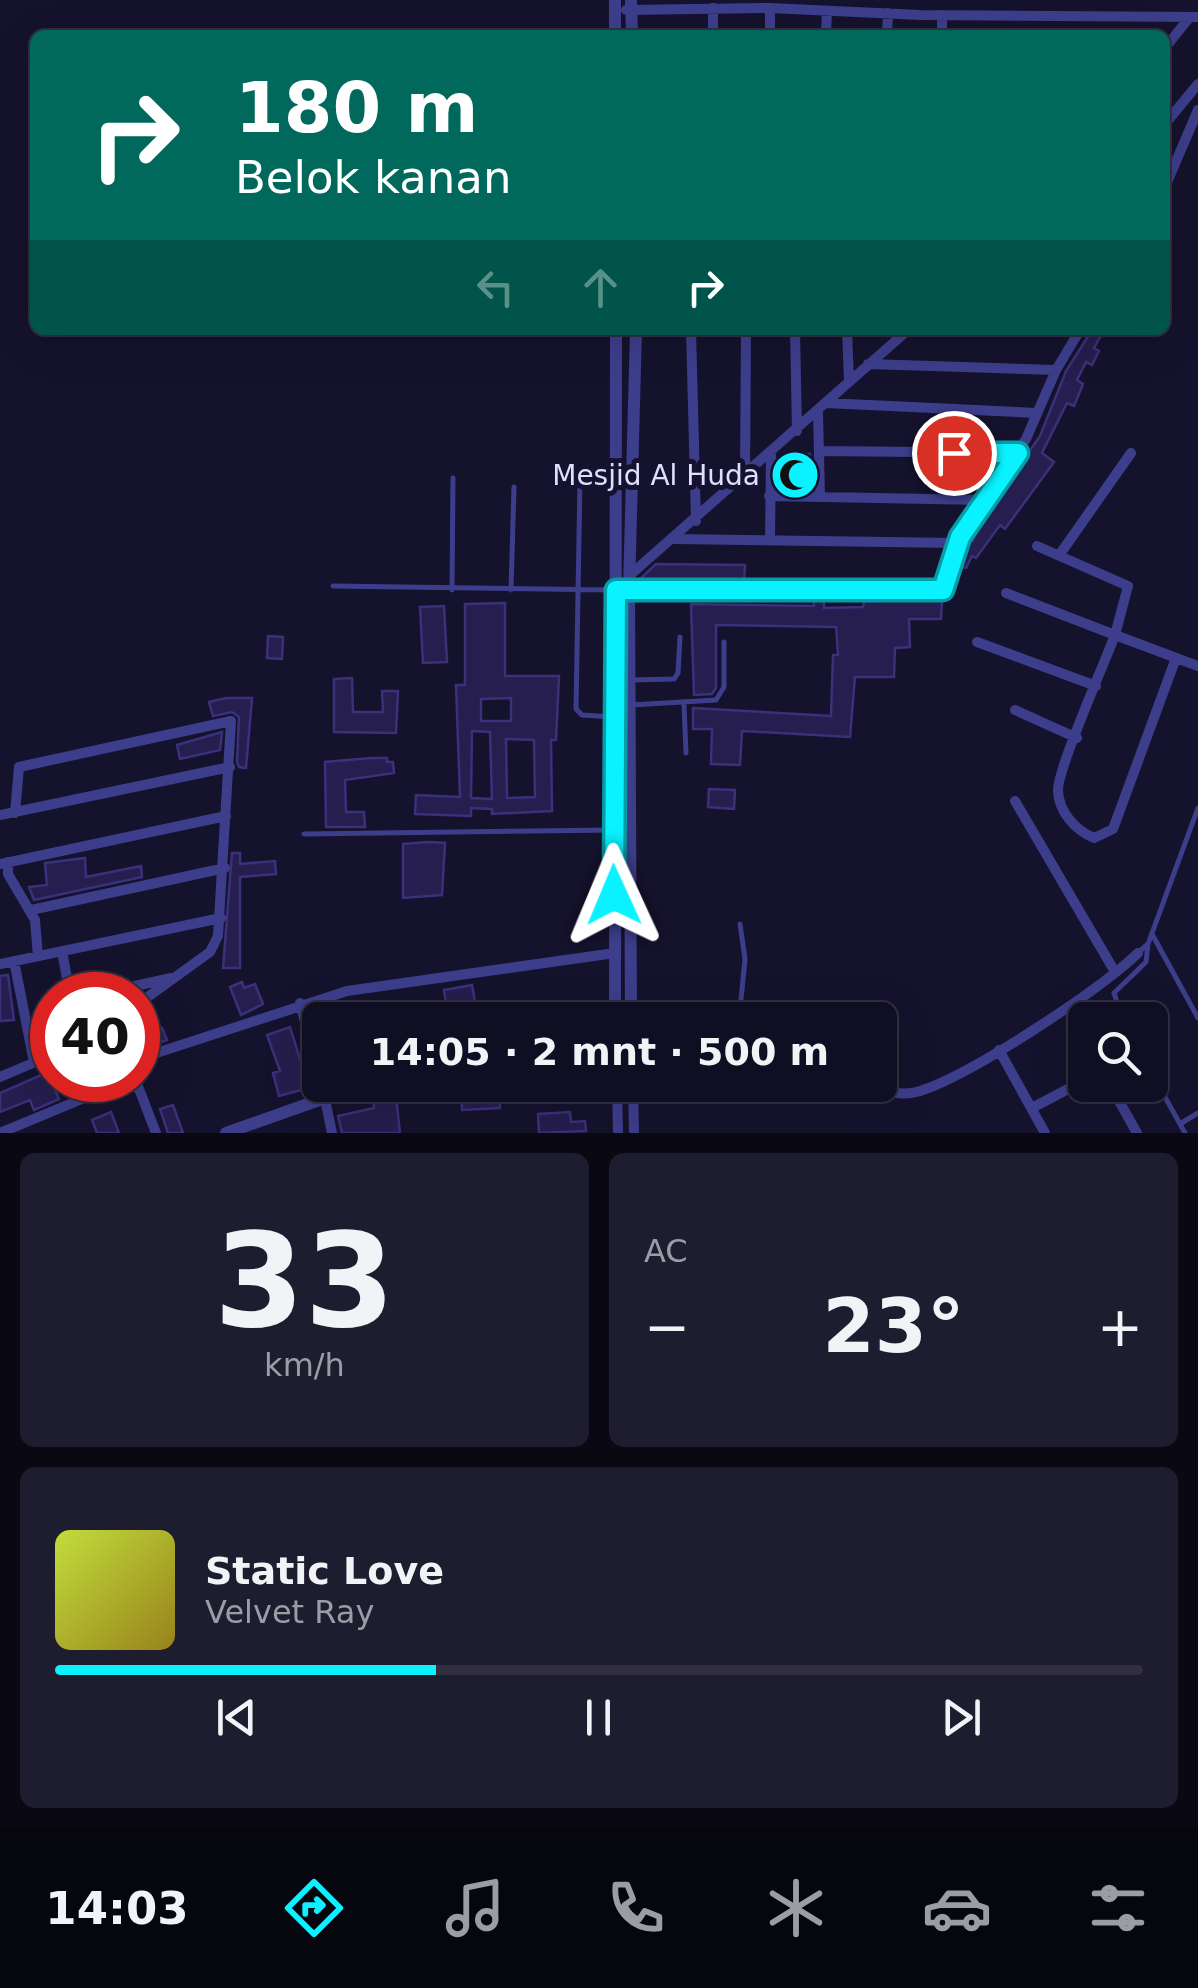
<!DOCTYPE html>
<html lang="id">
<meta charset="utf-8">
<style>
:root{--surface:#100e22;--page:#1e1c2f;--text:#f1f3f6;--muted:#9c9ca5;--line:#302e40;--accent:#0af2ff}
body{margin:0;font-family:"DejaVu Sans",sans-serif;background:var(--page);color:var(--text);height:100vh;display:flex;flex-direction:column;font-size:38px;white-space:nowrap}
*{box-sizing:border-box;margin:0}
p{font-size:32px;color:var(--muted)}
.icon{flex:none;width:55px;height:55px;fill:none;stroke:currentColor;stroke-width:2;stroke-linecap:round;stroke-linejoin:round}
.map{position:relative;height:1133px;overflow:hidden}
.side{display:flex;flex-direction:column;gap:20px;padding:20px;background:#090813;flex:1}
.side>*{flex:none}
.top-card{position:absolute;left:30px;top:30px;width:1140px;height:305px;border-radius:15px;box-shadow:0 10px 40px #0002,0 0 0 2px var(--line);background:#00695c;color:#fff;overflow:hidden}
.buttons{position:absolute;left:1068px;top:1002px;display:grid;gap:20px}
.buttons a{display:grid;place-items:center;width:100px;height:100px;border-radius:15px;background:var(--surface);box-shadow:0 10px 40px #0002,0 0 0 2px var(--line);font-size:50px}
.speed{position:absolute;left:30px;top:972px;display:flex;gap:20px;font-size:50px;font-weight:700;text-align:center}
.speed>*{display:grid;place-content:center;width:130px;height:130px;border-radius:50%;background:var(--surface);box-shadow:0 10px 40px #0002,0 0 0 2px var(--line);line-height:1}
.speed .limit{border:15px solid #d22;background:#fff;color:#111}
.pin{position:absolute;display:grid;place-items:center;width:85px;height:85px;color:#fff;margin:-42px;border:5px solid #fff;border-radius:50%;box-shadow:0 2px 10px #0007}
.me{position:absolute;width:110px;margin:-55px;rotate:359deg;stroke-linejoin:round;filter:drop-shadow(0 0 8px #0008)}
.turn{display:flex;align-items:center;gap:35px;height:210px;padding:0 40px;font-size:45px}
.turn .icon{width:130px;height:130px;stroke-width:2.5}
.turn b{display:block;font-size:70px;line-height:85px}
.lanes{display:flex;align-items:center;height:95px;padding:0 40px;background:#0003;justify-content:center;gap:50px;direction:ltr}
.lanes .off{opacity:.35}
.big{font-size:75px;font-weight:600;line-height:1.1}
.side .card{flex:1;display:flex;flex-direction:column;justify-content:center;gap:15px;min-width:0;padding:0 35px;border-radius:15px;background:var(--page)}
.side .dial{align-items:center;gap:0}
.dial b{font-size:130px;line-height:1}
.song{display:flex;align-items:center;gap:30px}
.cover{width:120px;height:120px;border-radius:15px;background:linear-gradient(135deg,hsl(70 70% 55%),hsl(50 70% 35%))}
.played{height:10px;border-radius:5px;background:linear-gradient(90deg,var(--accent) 35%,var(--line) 35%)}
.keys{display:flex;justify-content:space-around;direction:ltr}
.heat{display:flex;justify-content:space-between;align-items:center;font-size:55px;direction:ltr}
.side .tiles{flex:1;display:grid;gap:20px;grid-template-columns:1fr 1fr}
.card:last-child{grid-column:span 2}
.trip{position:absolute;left:302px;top:1002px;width:595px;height:100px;border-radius:15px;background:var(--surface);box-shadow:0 10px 40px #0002,0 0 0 2px var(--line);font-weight:600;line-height:100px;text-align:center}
.tab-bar{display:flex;height:160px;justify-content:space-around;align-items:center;background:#06060e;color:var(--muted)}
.tab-bar .icon{width:70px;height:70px}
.tab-bar .active{color:var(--accent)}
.tab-bar b{font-size:45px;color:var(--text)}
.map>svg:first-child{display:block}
.building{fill:#251e4e;stroke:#3b307a;stroke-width:2.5;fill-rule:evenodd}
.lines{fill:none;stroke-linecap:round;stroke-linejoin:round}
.service{stroke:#3d3e8b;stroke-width:5}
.minor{stroke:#3d3e8b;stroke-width:10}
.tertiary{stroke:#3d3e8b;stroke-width:12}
.route-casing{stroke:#069da6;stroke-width:25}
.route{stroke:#0af2ff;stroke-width:18}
.labels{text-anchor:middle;stroke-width:10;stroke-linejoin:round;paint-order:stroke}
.poi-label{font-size:28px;fill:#e0ddff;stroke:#15122d;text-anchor:end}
</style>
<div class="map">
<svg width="1198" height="1133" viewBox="0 0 1198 1133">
<rect width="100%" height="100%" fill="#15122d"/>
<path class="building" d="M1092 330H1104L1094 348 1099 351 1092 365 1086 362 1077 380 1083 384 1074 406 1067 403 1042 453 1054 462 1005 529 1000 525 976 558 972 556 966 568 961 566 968 542 973 541 980 523 1040 436 1066 371Z
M795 454H810L811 488 779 487 780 458 795 459Z
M656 564 745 565 744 582 639 580Z
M814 600H824V608L863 607 864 601 942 600 941 619H909L910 647 895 648 894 677H855L850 737 742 731 740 765 711 764 712 729H693V708L831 716 833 655H838L836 627 716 625V688L712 694 694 695 691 604 814 606Z
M505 603V676H559L556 740H551L552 811 492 814V809L471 808V816L415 814 416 795 460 797 456 685H465V604ZM511 698V721H481V699ZM472 731 490 732 492 799 471 798ZM506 739 534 740 535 797 507 798Z
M444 606 447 662 423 663 420 607Z
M268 636 283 637 282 659 267 658Z
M352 678 353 712H383L382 691H398L396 733 334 732V679Z
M226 698H252L246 768 239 767 237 762 239 717 232 712 213 716 209 702Z
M222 732 220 750 180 759 177 745Z
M371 758H387V762H393L394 773 345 780 346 812H364L365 827H326L325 762Z
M709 789 735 790 734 809 708 807Z
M429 842 445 843 442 895 403 898V844Z
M232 853H240V864L275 861 276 874 240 877V968H223Z
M85 858 86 877 141 866 142 877 34 900 29 887 47 885 45 863Z
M8 975 14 1020 0 1021V976Z
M242 982 244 988 255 984 263 1004 241 1015 230 987Z
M472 985 477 1013 448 1018 444 990Z
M290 1027 309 1088 279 1096 273 1073 280 1071 267 1035Z
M162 1028 167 1040 138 1050V1038Z
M48 1072H52V1080H73L54 1088 59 1099 34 1110 30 1100 0 1112V1093Z
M461 1085H499L500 1108 462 1110Z
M396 1096 400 1133H342L338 1116 374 1108 373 1099Z
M173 1105 183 1133H168L160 1109Z
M111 1112 119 1133H97L92 1120Z
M570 1112 571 1122 585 1121 586 1131 539 1133 538 1114Z"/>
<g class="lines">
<path class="service" d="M580 480 576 709 582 715 613 717
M333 586 615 590
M452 590 453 478
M511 590 514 487
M631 680 674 679 678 673 680 637
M631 705 716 700 724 687V642
M684 705 686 753
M304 834 613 830
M1152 934 1198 1018
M1140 951 1148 944 1198 808
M739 1020 745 959 740 924
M851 1020 857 1013
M1123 1020 1114 993 1146 962 1148 944
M1150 1070 1185 1133
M1180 1124 1198 1113"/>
<path class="minor" d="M626 10 770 8 920 15 1198 17
M942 15V35
M713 35V8
M770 35V8
M826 35 827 11
M887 35 888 13
M1165 48 1189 18
M1165 124 1198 84
M1165 187 1198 110
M691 330 696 521
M795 330 797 431
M847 330 849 381
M868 364 1056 370
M826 403 1037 413
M818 412 820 496
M820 451 1018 453
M745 476 746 330
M769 496 985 500
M675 539 957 543
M770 539 771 455
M1060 554 1131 453
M630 575 908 330
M622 589 934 593 946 589 960 537 1026 439 1056 370 1080 330
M1006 593 1115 635 1128 586 1037 546
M977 642 1096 686
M1176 658 1113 829 1094 838C1075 830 1059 812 1058 791 1057 770 1105 662 1115 635L1198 666
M1015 710 1077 738
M1015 801 1115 972
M15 813 19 767 231 721 218 936 210 952 138 1004
M0 815 230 767
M8 862V874L35 920 38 956
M0 864 226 816
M31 910 225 868
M62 951 70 995
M14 961 34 1062
M0 964 221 918
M94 995 171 978
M300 1003 320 1078
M999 1050 1045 1133
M138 1059 347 991 615 953
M0 1077 52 1055
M136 1081 156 1133
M322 1085 332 1133
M617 1085 618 1133
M633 1085 634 1133
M867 1085C885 1091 902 1097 920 1091 971 1075 1098 991 1138 953
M1110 1085 1137 1133
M1032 1108 1085 1080
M0 1133 82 1099 138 1086"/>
<path class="tertiary" d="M615 0V35
M631 0 632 35
M615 1020 616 330
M631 1020 629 589 636 330
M226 1133 325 1098 378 1085"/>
</g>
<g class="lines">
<g class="route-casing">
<path id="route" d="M614 895 616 590H943L960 537 1018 453H954"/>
</g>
<use href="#route" class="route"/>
</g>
<defs>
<g id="mosque-disc" transform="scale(2.5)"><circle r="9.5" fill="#0af2ff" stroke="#15122d"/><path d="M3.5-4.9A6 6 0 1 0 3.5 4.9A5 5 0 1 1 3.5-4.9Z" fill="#111"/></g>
</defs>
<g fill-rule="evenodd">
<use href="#mosque-disc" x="795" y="475"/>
</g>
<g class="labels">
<g class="poi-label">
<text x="760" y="485">Mesjid Al Huda</text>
</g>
</g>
</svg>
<div class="buttons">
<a><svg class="icon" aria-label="search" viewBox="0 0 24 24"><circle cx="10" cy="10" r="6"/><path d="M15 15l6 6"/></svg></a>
</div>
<div class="speed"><div class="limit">40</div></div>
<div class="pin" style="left:954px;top:453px;background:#d93025"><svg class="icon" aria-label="arrive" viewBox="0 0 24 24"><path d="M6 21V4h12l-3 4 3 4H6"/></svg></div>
<svg class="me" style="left:614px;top:895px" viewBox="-20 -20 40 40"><path d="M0-17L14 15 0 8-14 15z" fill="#0af2ff" stroke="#fff" stroke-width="4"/></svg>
<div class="trip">14:05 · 2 mnt · 500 m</div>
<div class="top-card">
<div class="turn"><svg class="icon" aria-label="right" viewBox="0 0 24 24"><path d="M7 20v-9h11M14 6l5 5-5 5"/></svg><div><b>180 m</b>Belok kanan</div></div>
<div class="lanes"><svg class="icon off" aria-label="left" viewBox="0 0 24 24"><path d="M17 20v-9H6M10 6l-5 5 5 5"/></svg><svg class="icon off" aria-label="ahead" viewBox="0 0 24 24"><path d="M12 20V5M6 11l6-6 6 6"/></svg><svg class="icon" aria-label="right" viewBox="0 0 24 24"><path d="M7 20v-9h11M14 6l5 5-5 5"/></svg></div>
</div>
</div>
<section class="side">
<div class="tiles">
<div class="card dial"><b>33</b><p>km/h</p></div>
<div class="card"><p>AC</p>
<div class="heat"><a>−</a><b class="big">23°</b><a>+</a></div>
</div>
<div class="card">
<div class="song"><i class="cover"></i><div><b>Static Love</b><p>Velvet Ray</p></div></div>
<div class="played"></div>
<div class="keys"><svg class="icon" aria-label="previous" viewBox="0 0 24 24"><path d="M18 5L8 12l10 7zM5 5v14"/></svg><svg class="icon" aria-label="pause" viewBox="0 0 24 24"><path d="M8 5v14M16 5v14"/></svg><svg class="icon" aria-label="next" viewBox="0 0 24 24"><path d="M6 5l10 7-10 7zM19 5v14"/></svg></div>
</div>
</div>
</section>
<nav class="tab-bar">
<b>14:03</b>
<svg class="icon active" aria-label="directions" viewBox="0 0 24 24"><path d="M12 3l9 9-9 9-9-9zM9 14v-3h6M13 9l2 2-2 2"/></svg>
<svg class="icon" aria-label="music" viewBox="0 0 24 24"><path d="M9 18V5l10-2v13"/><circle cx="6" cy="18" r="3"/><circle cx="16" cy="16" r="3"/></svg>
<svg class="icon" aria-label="phone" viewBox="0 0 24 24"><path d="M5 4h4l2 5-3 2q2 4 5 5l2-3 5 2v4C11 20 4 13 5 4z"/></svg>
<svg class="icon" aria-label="climate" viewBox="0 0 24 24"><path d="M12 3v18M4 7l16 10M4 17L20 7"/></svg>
<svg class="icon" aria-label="car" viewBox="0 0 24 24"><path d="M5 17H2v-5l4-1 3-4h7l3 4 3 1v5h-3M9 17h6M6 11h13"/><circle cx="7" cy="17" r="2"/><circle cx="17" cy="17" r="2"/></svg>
<svg class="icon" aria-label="filters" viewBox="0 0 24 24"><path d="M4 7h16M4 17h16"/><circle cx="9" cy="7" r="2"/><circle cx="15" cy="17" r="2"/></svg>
</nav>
